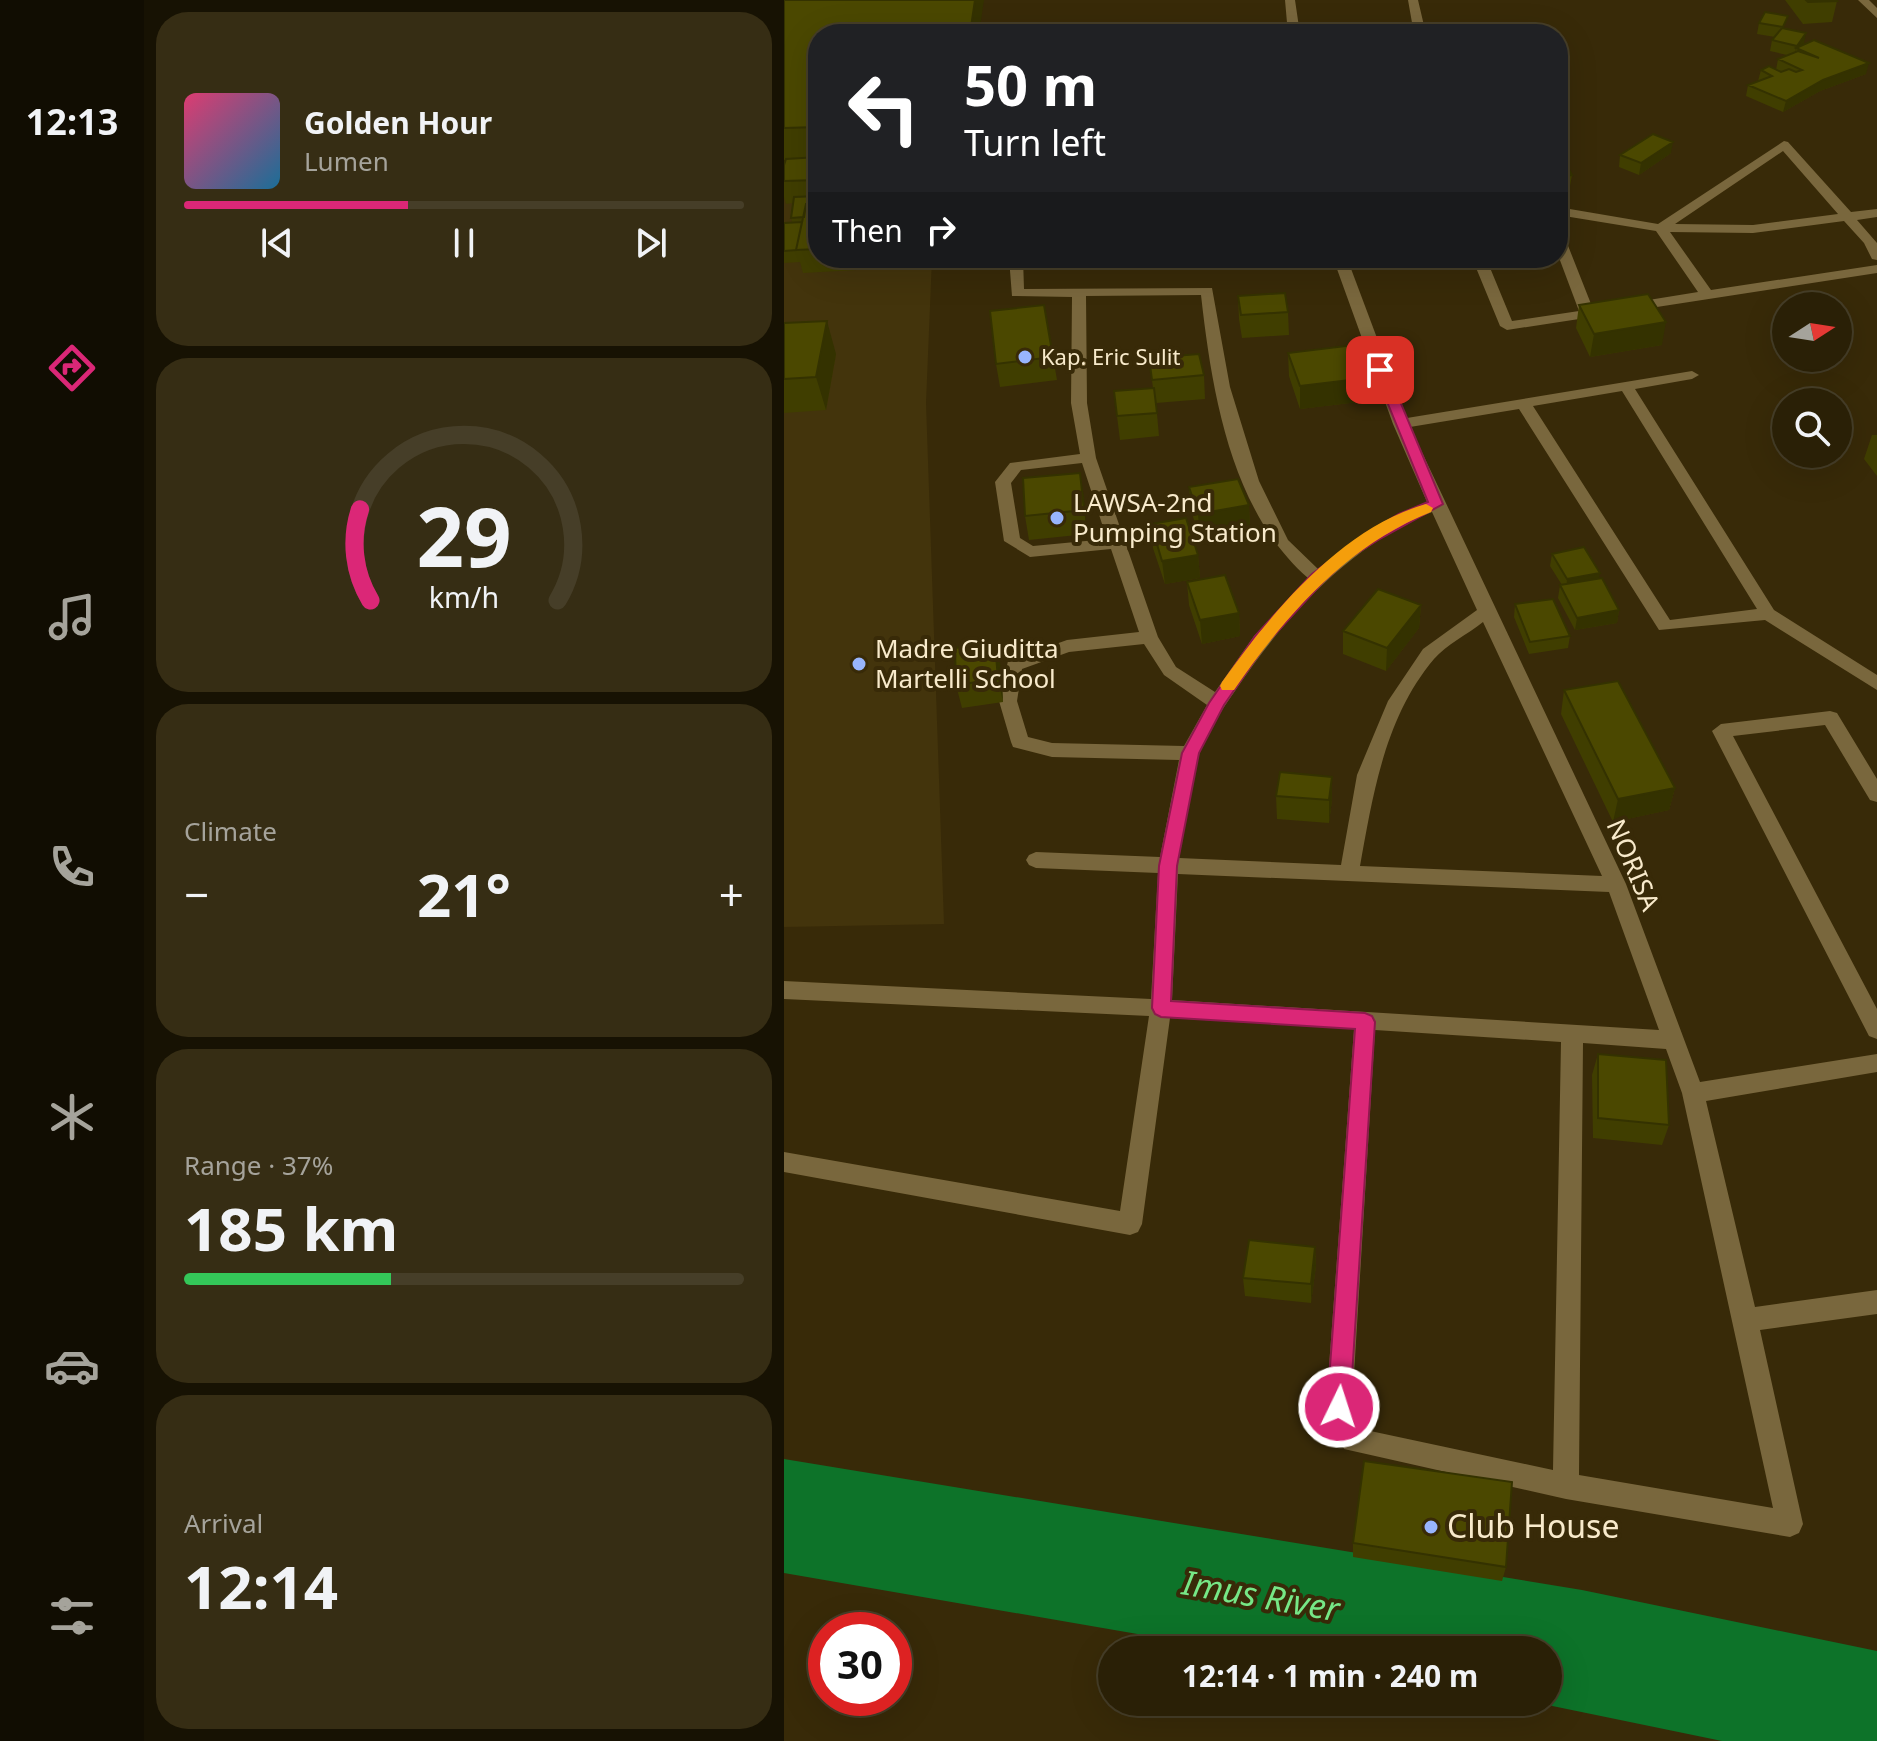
<!DOCTYPE html>
<meta charset="utf-8">
<style>
:root{--surface:#2a2006;--page:#362d14;--text:#f1f3f6;--muted:#a5a39b;--line:#463e28;--accent:#db2777}
body{margin:0;font-family:"Noto Sans",sans-serif;background:var(--page);color:var(--text);height:100vh;display:flex;flex-direction:column;font-size:30px;white-space:nowrap}
*{box-sizing:border-box;margin:0}
p{font-size:26px;color:var(--muted)}
.icon{flex:none;width:44px;height:44px;fill:none;stroke:currentColor;stroke-width:2;stroke-linecap:round;stroke-linejoin:round}
.map{position:relative;flex:1;overflow:hidden}
.panel{display:flex;flex-direction:column;gap:12px;padding:12px;background:#171203;width:640px}
.panel>*{flex:none}
.guide{position:absolute;left:24px;top:24px;width:760px;height:244px;border-radius:32px;box-shadow:0 8px 32px #0002,0 0 0 2px var(--line);background:#202124;color:#fff;overflow:hidden}
.needle{width:52px;rotate:78deg}
.fabs{position:absolute;left:988px;top:292px;display:grid;gap:16px}
.fabs a{display:grid;place-items:center;width:80px;height:80px;border-radius:50%;background:var(--surface);box-shadow:0 8px 32px #0002,0 0 0 2px var(--line);font-size:40px}
.speed{position:absolute;left:24px;top:1612px;display:flex;gap:16px;font-size:40px;font-weight:700;text-align:center}
.speed>*{display:grid;place-content:center;width:104px;height:104px;border-radius:50%;background:var(--surface);box-shadow:0 8px 32px #0002,0 0 0 2px var(--line);line-height:1}
.speed .limit{border:12px solid #d22;background:#fff;color:#111}
.pin{position:absolute;display:grid;place-items:center;width:68px;height:68px;color:#fff;margin:-34px;border-radius:16px;box-shadow:0 4px 12px #0006}
.me{position:absolute;width:88px;margin:-44px;rotate:4deg;stroke-linejoin:round;filter:drop-shadow(0 0 6px #0008)}
.turn{display:flex;align-items:center;gap:28px;height:168px;padding:0 24px;font-size:36px}
.turn .icon{width:104px;height:104px;stroke-width:2.5}
.turn b{display:block;font-size:56px;line-height:68px}
.then{display:flex;align-items:center;height:76px;padding:0 24px;background:#0003;gap:16px;font-size:30px}
.big{font-size:60px;font-weight:700;line-height:1.1}
.panel .card{flex:1;display:flex;flex-direction:column;justify-content:center;gap:12px;min-width:0;padding:0 28px;border-radius:32px;background:var(--page)}
.panel .dial{align-items:center;gap:0}
.dial svg{height:208px;overflow:visible;fill:none;stroke:var(--line);stroke-width:7;stroke-linecap:round;text-anchor:middle}
.dial text{fill:var(--text);stroke:none}
.song{display:flex;align-items:center;gap:24px}
.cover{width:96px;height:96px;border-radius:12px;background:linear-gradient(135deg,hsl(340 70% 55%),hsl(200 70% 35%))}
.played{height:8px;border-radius:4px;background:linear-gradient(90deg,var(--accent) 40%,var(--line) 40%)}
.keys{display:flex;justify-content:space-around;direction:ltr}
.heat{display:flex;justify-content:space-between;align-items:center;font-size:44px;direction:ltr}
.charge{height:12px;border-radius:6px;background:linear-gradient(90deg,#34c759 37%,var(--line) 0)}
.trip{position:absolute;left:314px;top:1636px;width:464px;height:80px;border-radius:40px;background:var(--surface);box-shadow:0 8px 32px #0002,0 0 0 2px var(--line);font-weight:700;line-height:80px;text-align:center}
main{display:flex;flex:1;min-height:0}
.dock{display:flex;flex-direction:column;width:144px;justify-content:space-around;align-items:center;background:#110d02;color:var(--muted)}
.dock .icon{width:56px;height:56px}
.dock .active{color:var(--accent)}
.dock b{font-size:36px;color:var(--text)}
.map>svg:first-child{display:block}
.built{fill:#43340c}
.lines{fill:none;stroke-linecap:round;stroke-linejoin:round}
.river{fill:#0d7329;fill-rule:evenodd}
.minor{fill:#79673d;fill-rule:evenodd}
.wall{fill:#403e00}
.shaded-wall{fill:#343200}
.building{fill:#4b4800;stroke:#343200;stroke-width:2}
.route{fill:#db2777;stroke:#8e194d;stroke-width:2}
.slow{fill:#f59e0b}
.poi-dot{fill:#98b5fd;stroke:#382a08;stroke-width:3}
.labels{text-anchor:middle;stroke-width:8;stroke-linejoin:round;paint-order:stroke}
.far-poi-label{font-size:22px;fill:#f8eacb;stroke:#382a08;text-anchor:start}
.poi-label{font-size:26px;fill:#f8eacb;stroke:#382a08;text-anchor:start}
.street-label{font-size:26px;fill:#f8eacb;stroke:#382a08}
.near-poi-label{font-size:32px;fill:#f8eacb;stroke:#382a08;text-anchor:start}
.near-water-label{font-size:34px;font-style:italic;fill:#76e786;stroke:#382a08}
</style>
<main>
<nav class="dock">
<b>12:13</b>
<svg class="icon active" aria-label="directions" viewBox="0 0 24 24"><path d="M12 3l9 9-9 9-9-9zM9 14v-3h6M13 9l2 2-2 2"/></svg>
<svg class="icon" aria-label="music" viewBox="0 0 24 24"><path d="M9 18V5l10-2v13"/><circle cx="6" cy="18" r="3"/><circle cx="16" cy="16" r="3"/></svg>
<svg class="icon" aria-label="phone" viewBox="0 0 24 24"><path d="M5 4h4l2 5-3 2q2 4 5 5l2-3 5 2v4C11 20 4 13 5 4z"/></svg>
<svg class="icon" aria-label="climate" viewBox="0 0 24 24"><path d="M12 3v18M4 7l16 10M4 17L20 7"/></svg>
<svg class="icon" aria-label="car" viewBox="0 0 24 24"><path d="M5 17H2v-5l4-1 3-4h7l3 4 3 1v5h-3M9 17h6M6 11h13"/><circle cx="7" cy="17" r="2"/><circle cx="17" cy="17" r="2"/></svg>
<svg class="icon" aria-label="filters" viewBox="0 0 24 24"><path d="M4 7h16M4 17h16"/><circle cx="9" cy="7" r="2"/><circle cx="15" cy="17" r="2"/></svg>
</nav>
<section class="panel">
<div class="card">
<div class="song"><i class="cover"></i><div><b>Golden Hour</b><p>Lumen</p></div></div>
<div class="played"></div>
<div class="keys"><svg class="icon" aria-label="previous" viewBox="0 0 24 24"><path d="M18 5L8 12l10 7zM5 5v14"/></svg><svg class="icon" aria-label="pause" viewBox="0 0 24 24"><path d="M8 5v14M16 5v14"/></svg><svg class="icon" aria-label="next" viewBox="0 0 24 24"><path d="M6 5l10 7-10 7zM19 5v14"/></svg></div>
</div>
<div class="card dial"><svg viewBox="0 0 100 80">
<path d="M14 69A42 42 0 1 1 86 69"/>
<path d="M14 69A42 42 0 0 1 10 34" stroke="#db2777"/>
<text x="50" y="56" font-size="32" font-weight="700">29</text>
<text x="50" y="72" font-size="11">km/h</text>
</svg></div>
<div class="card"><p>Climate</p>
<div class="heat"><a>−</a><b class="big">21°</b><a>+</a></div>
</div>
<div class="card"><p>Range · 37%</p><b class="big">185 km</b><div class="charge"></div></div>
<div class="card"><p>Arrival</p><b class="big">12:14</b></div>
</section>
<div class="map">
<svg width="1093" height="1741" viewBox="0 0 1093 1741">
<rect width="100%" height="100%" fill="#382a08"/>
<path class="built" d="M34 161V258H148L142 403 160 924 0 927V163Z"/>
<g class="lines">
<path class="river" d="M0 1459 798 1590 1093 1651V1741H938L749 1702H764V1650H446L0 1573Z"/>
<path class="minor" d="M501 0H511L516 34H504Z
M624 0H634L642 34H630Z
M1074 0H1085L1093 8V18Z
M1000 141 1004 142 1067 212 1093 209V217L1073 220 1093 243V260L1088 259 1080 243 1060 221 969 233 886 232 927 290 1093 265V273L723 330 716 326 688 258H702L728 321 795 311 774 255V234L781 238 809 309 914 292 872 231 774 215V207L874 224ZM999 151 1054 214 969 225 891 224Z
M225 258H239L240 289 428 288 446 387 475 481 504 540 534 569C569 543 602 518 643 502L609 424 549 258H563L623 418 908 371 915 375 908 379 851 389 990 610 1093 675V690L981 620 875 630 735 409 626 427 842 884 916 1082 1093 1054V1072L922 1101 971 1307 1093 1290V1314L976 1330 1019 1524 1015 1533 1006 1537 782 1499 560 1449 542 1407 570 1029 386 1018 358 1224 354 1232 346 1235 0 1172V1152L336 1211 365 1016 0 999V981L367 999 374 873 252 868 245 865 242 860 245 855 252 852 376 857 395 760 268 757 229 747 227 742 215 701 224 661 283 640 355 632 327 549 246 557 220 541 211 482 226 463 296 454 287 403 288 297 228 296ZM417 295C428 393 447 511 524 578L470 636 431 692 392 667 374 637 312 458 303 403 302 296ZM838 391 973 609 886 620 749 406ZM298 463 323 539 249 546 236 538 227 483 237 470ZM648 512 693 610 639 649 604 701 573 775 557 865 395 858C402 824 406 789 415 755 421 734 438 710 451 691 500 618 564 546 648 512ZM699 622 818 876 576 866C589 794 601 717 650 659 662 645 684 634 699 622ZM360 644 380 675 423 705 400 746 268 743 244 737 233 701 238 669 285 652ZM394 874 825 892 875 1030 388 1000ZM591 1030 777 1042 769 1470 577 1429 568 1407ZM799 1043 882 1049 898 1093 989 1508 795 1475Z
M1046 711 1053 713 1093 779V802L1086 800 1041 725 949 736 1093 1009V1039L1085 1036 928 731 937 724Z"/>
</g>
<path class="wall" d="M0 0 34 34V258H92L90 269 19 273 16 262 0 263V223L8 222 7 218 9 203 2 204 0 197V165L1 160H0Z
M1001 0H1052L1053 1 1048 22 1019 24Z
M981 12 1019 45 1082 74 1036 91 999 112 962 96 964 85 974 81 977 70H992L994 59 1003 55 986 51 988 40 991 37 973 34 975 23Z
M887 153 855 175 835 167 836 155Z
M774 154 788 175 786 186 774 187Z
M454 296 504 312 505 335 458 338 455 319Z
M260 305 273 380 216 387 212 364Z
M795 305 878 345 806 357 792 328Z
M0 323 52 354 42 410 0 413Z
M504 353 583 401 516 409 505 376Z
M365 358 420 375 421 399 372 403 375 436 336 440 333 416 369 388Z
M1088 435H1093V476L1080 459Z
M296 473 303 534 245 540 241 516Z
M405 487 465 505 466 529 416 537 407 511Z
M367 524 414 555 416 578 381 584 369 548Z
M768 554 815 579 835 610 833 623 791 630 774 598 776 585H778L766 566Z
M403 582 455 613 456 636 418 644 405 605Z
M731 604 786 636 784 648 745 654 730 617Z
M637 605 635 628 602 671 559 654V631Z
M217 667 219 702 178 708 172 685Z
M780 690 891 788 885 810 829 822 777 714Z
M492 796 548 800 545 823 493 819Z
M814 1054 885 1125 878 1145 809 1138 808 1075Z
M531 1247 532 1266 527 1303 461 1296 459 1278Z
M569 1543 722 1567 718 1581 569 1557Z"/>
<path class="shaded-wall" d="M191 0H200L195 34H186Z
M1022 33 1020 44 1012 48 1010 57 1013 46Z
M1085 63 1082 74 1036 91 999 112 1002 101 1039 80Z
M889 142 887 153 855 175 857 163Z
M87 258H92L90 269Z
M43 321 52 354 42 410 32 377Z
M882 322 878 345 806 357 810 334Z
M583 378V401L516 409V386Z
M296 473 300 497 303 534 300 510Z
M465 505 466 529 416 537 414 514Z
M414 555 416 578 381 584 378 561Z
M816 573 814 585 782 592 783 579Z
M637 605 635 628 602 671 603 648Z
M835 610 833 623 791 630 793 618Z
M455 613 456 636 418 644 416 620Z
M211 643 217 667 219 702 214 679Z
M548 777V800L545 823V800Z
M891 788 885 810 829 822 834 799Z
M531 1247 532 1266 527 1303V1284Z"/>
<path class="building" d="M0 0H191L186 34H34V127L0 128Z
M1022 0H1052L1053 1 1024 2Z
M981 12 1004 16 999 27 975 23Z
M998 28 1022 33 1013 46 988 40Z
M1030 40 1085 63 1039 80 1002 101 964 85 988 76 977 70 985 66 997 72 1005 69 1012 72 1018 70 994 59 1014 51 1035 58 1012 48Z
M869 134 889 142 857 163 836 155Z
M774 154H776L788 175 774 176Z
M34 157V180L0 181V165L2 159Z
M34 196V204H22L20 217 7 218 10 197Z
M22 204H34V249L12 250Z
M18 222 12 250H13L0 251V223Z
M501 293 504 312 457 315 454 296Z
M864 294 882 322 810 334 795 305Z
M260 305 269 357 212 364 206 311Z
M43 321 32 377 0 379V323Z
M570 345 583 378 516 386 504 353Z
M415 354 420 375 368 380 365 358Z
M370 388 373 413 333 416 330 391Z
M296 473 300 510 241 516 239 478Z
M454 479 465 505 414 514 405 487Z
M402 518 414 555 378 561 367 524Z
M800 547 816 573 783 579 768 554Z
M441 575 455 613 416 620 403 582Z
M818 578 835 610 793 618 776 585Z
M594 589 637 605 603 648 559 631Z
M769 599 786 636 746 642 731 604Z
M211 643 214 679 172 685 171 648Z
M834 681 891 788 834 799 780 690Z
M496 772 548 777 545 800 492 796Z
M814 1054 882 1060 885 1125 814 1118Z
M465 1240 531 1247 527 1284 459 1278Z
M580 1461 728 1482 722 1567 569 1543Z"/>
<path class="route" d="M596 366 603 370 659 504 594 540 564 559 539 582 482 644 440 705 415 753 393 866 387 1001 581 1013 588 1016 591 1022 566 1407 563 1415 555 1418 546 1415 543 1407 571 1029 377 1017 371 1014 368 1008 375 866 398 753 425 703 471 636 528 574 583 533 615 514 644 502 590 370Z"/>
<path class="slow" d="M642 504 649 508 647 512C562 546 501 616 450 690H438L436 686 438 682C487 613 557 528 642 504Z"/>
<g class="poi-dot">
<circle cx="241" cy="357" r="8"/>
<circle cx="273" cy="518" r="8"/>
<circle cx="75" cy="664" r="8"/>
<circle cx="647" cy="1527" r="8"/>
</g>
<g class="labels">
<g class="far-poi-label">
<text x="257" y="365">Kap. Eric Sulit</text>
</g>
<g class="poi-label">
<text x="289" y="512">LAWSA-2nd<tspan x="289" dy="30">Pumping Station</tspan></text>
<text x="91" y="658">Madre Giuditta<tspan x="91" dy="30">Martelli School</tspan></text>
</g>
<g class="street-label">
<text transform="translate(849 865) rotate(67)" y="9">NORISA</text>
</g>
<g class="near-poi-label">
<text x="663" y="1538">Club House</text>
</g>
<g class="near-water-label">
<text transform="translate(477 1596) rotate(10)" y="12">Imus River</text>
</g>
</g>
</svg>
<div class="fabs">
<a><svg class="needle" viewBox="-14 -14 28 28"><path d="M0-13l5 13h-10z" fill="#e53935"/><path d="M0 13l5-13h-10z" fill="#a5a39b"/></svg></a>
<a><svg class="icon" aria-label="search" viewBox="0 0 24 24"><circle cx="10" cy="10" r="6"/><path d="M15 15l6 6"/></svg></a>
</div>
<div class="speed"><div class="limit">30</div></div>
<div class="pin" style="left:596px;top:370px;background:#d93025"><svg class="icon" aria-label="arrive" viewBox="0 0 24 24"><path d="M6 21V4h12l-3 4 3 4H6"/></svg></div>
<svg class="me" style="left:555px;top:1407px" viewBox="-20 -20 40 40"><circle r="17" fill="#db2777" stroke="#fff" stroke-width="3"/><path d="M0-11L8 9 0 5-8 9z" fill="#fff"/></svg>
<div class="trip">12:14 · 1 min · 240 m</div>
<div class="guide">
<div class="turn"><svg class="icon" aria-label="left" viewBox="0 0 24 24"><path d="M17 20v-9H6M10 6l-5 5 5 5"/></svg><div><b>50 m</b>Turn left</div></div>
<div class="then">Then<svg class="icon" aria-label="right" viewBox="0 0 24 24"><path d="M7 20v-9h11M14 6l5 5-5 5"/></svg></div>
</div>
</div>
</main>
